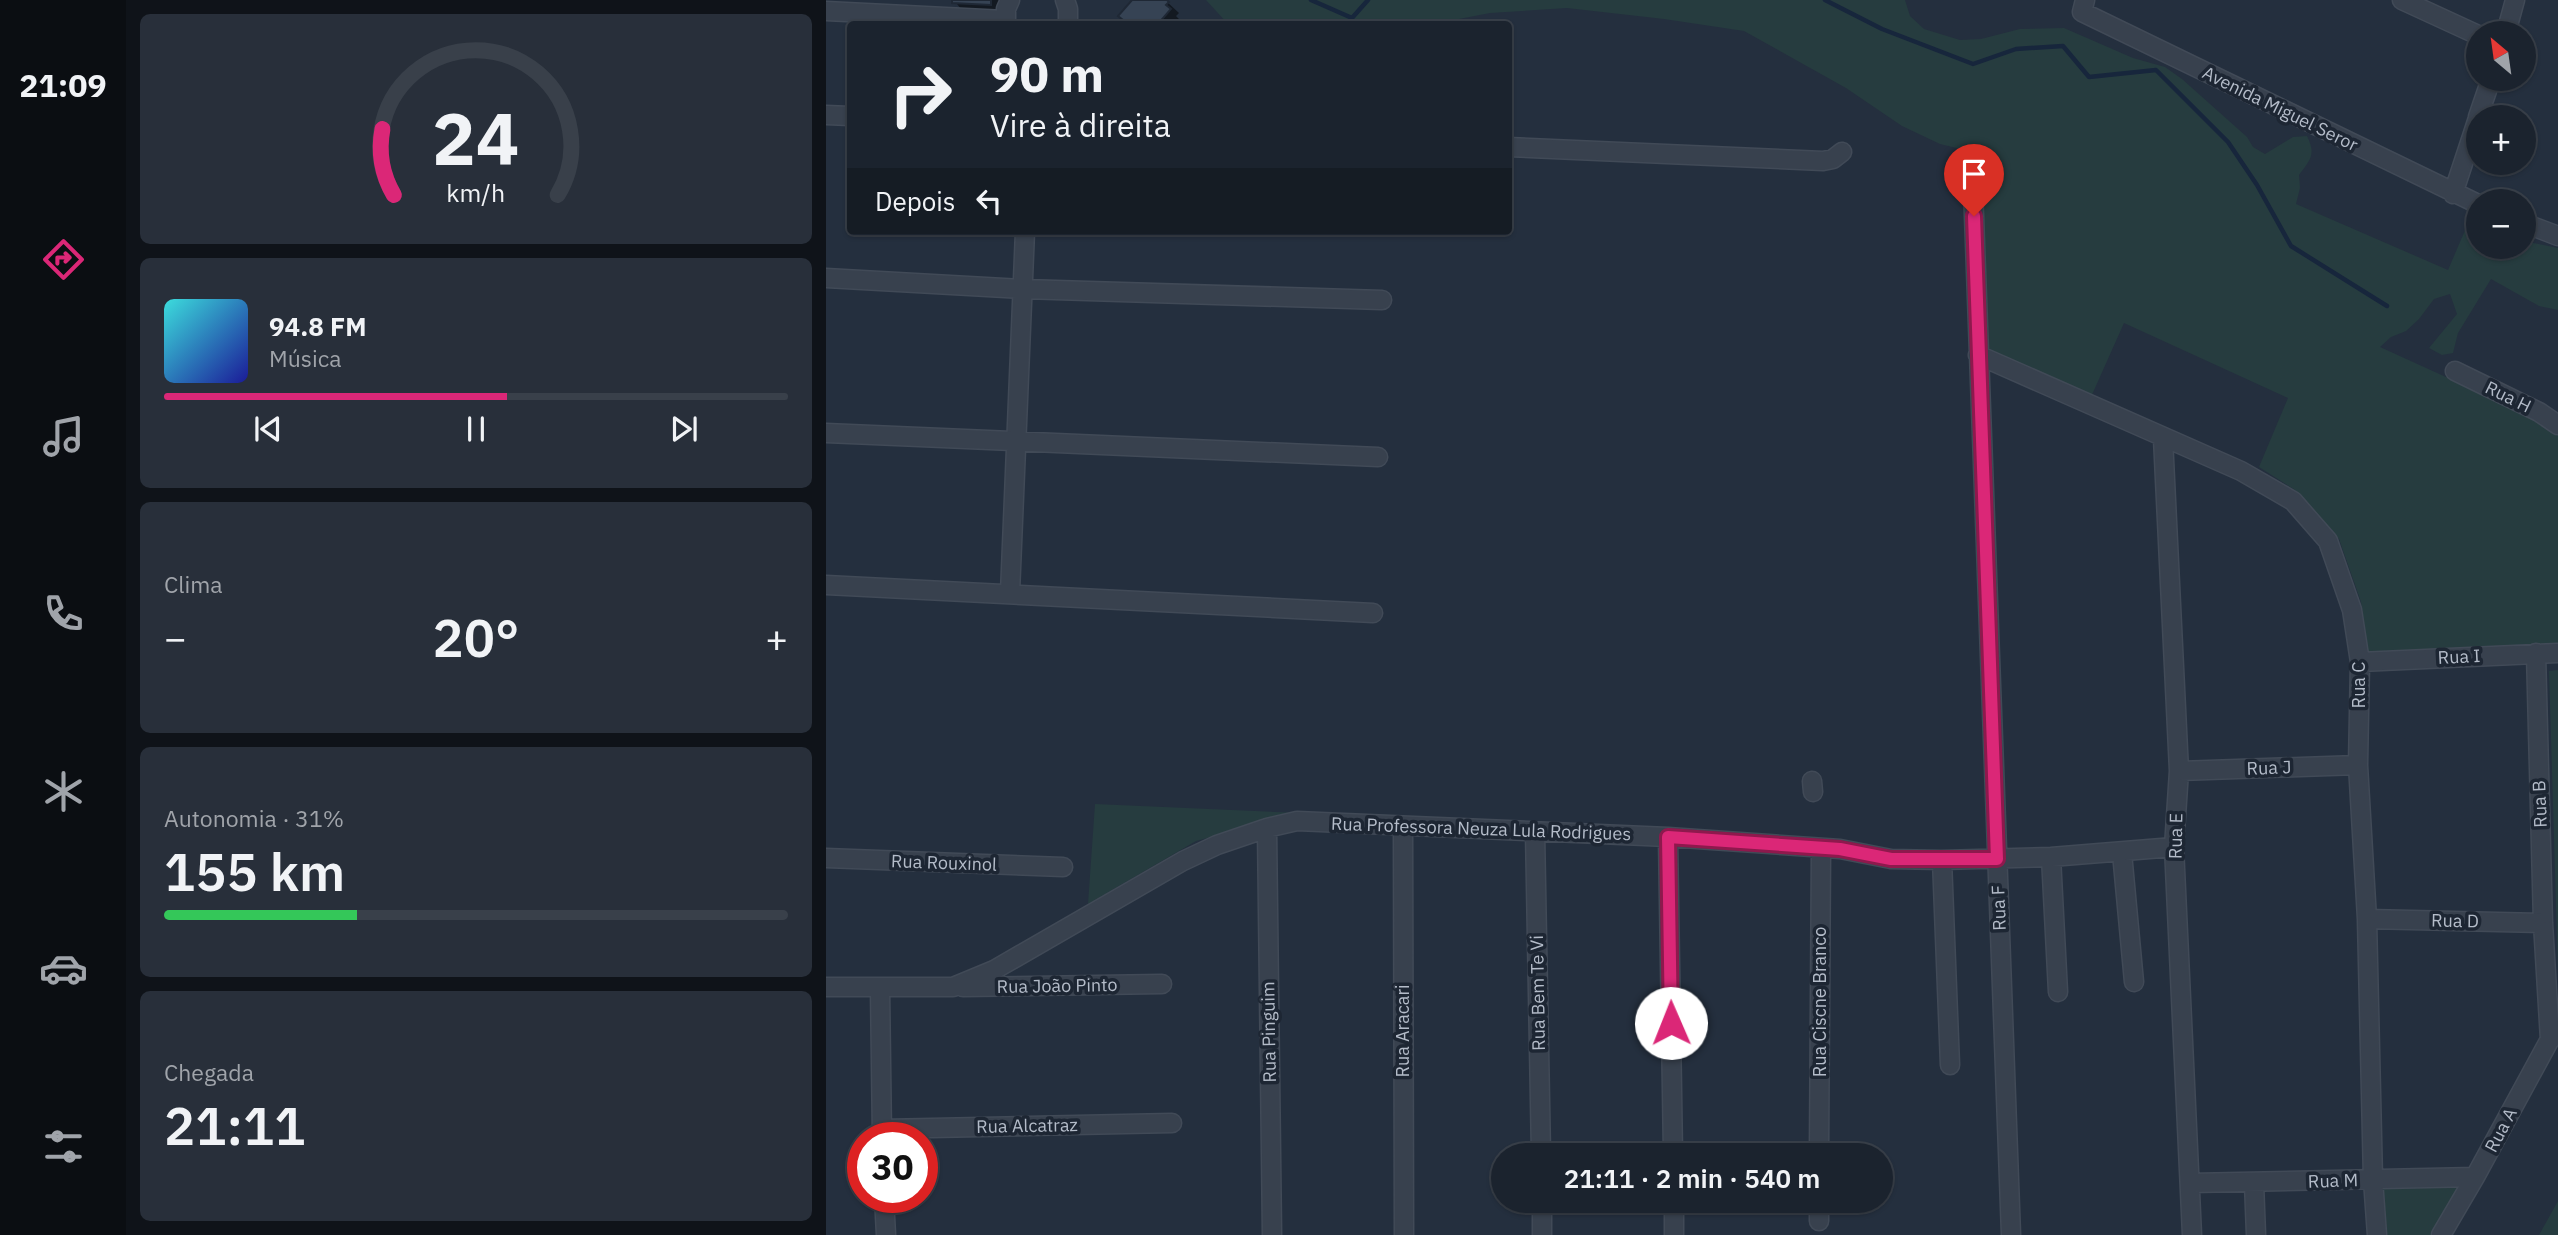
<!DOCTYPE html>
<html lang="pt">
<meta charset="utf-8">
<style>
:root{--surface:#1b232e;--page:#282f3a;--text:#f1f3f6;--muted:#a0a4aa;--line:#39404a;--accent:#db2777}
body{margin:0;font-family:"IBM Plex Sans",sans-serif;background:var(--page);color:var(--text);height:100vh;display:flex;flex-direction:column;font-size:26px;white-space:nowrap}
*{box-sizing:border-box;margin:0}
p{font-size:23px;color:var(--muted)}
.icon{flex:none;width:38px;height:38px;fill:none;stroke:currentColor;stroke-width:2;stroke-linecap:round;stroke-linejoin:round}
.map{position:relative;flex:1;overflow:hidden}
.details{display:flex;flex-direction:column;gap:14px;padding:14px;background:#0f1319;width:700px}
.details>*{flex:none}
.banner{position:absolute;left:21px;top:21px;width:665px;height:214px;border-radius:7px;box-shadow:0 2px 5px #0004,0 0 0 2px var(--line);background:#1b232e;color:var(--text);overflow:hidden}
.needle{width:46px;rotate:331deg}
.controls{position:absolute;left:1640px;top:21px;display:grid;gap:14px}
.controls a{display:grid;place-items:center;width:70px;height:70px;border-radius:50%;background:var(--surface);box-shadow:0 2px 5px #0004,0 0 0 2px var(--line);font-size:35px}
.speed{position:absolute;left:21px;top:1122px;display:flex;gap:14px;font-size:35px;font-weight:700;text-align:center}
.speed>*{display:grid;place-content:center;width:91px;height:91px;border-radius:50%;background:var(--surface);box-shadow:0 2px 5px #0004,0 0 0 2px var(--line);line-height:1}
.speed .limit{border:10px solid #d22;background:#fff;color:#111}
.pin{position:absolute;display:grid;place-items:center;width:60px;height:60px;color:#fff;margin:-72px -30px;border-radius:50% 50% 50% 0;rotate:-45deg;box-shadow:0 0 7px #0007}
.pin .icon{rotate:45deg}
.me{position:absolute;width:77px;margin:-38px;rotate:359deg;stroke-linejoin:round;filter:drop-shadow(0 0 5px #0008)}
.turn{display:flex;align-items:center;gap:24px;height:147px;padding:0 28px;font-size:32px}
.turn .icon{width:91px;height:91px;stroke-width:2.5}
.turn b{display:block;font-size:49px;line-height:60px}
.then{display:flex;align-items:center;height:66px;padding:0 28px;background:#0003;gap:14px;font-size:26px}
.big{font-size:52px;font-weight:600;line-height:1.1}
.details .widget{flex:1;display:flex;flex-direction:column;justify-content:center;gap:10px;min-width:0;padding:0 24px;border-radius:10px;background:var(--page)}
.details .dial{align-items:center;gap:0}
.dial svg{height:182px;overflow:visible;fill:none;stroke:var(--line);stroke-width:7;stroke-linecap:round;text-anchor:middle}
.dial text{fill:var(--text);stroke:none}
.song{display:flex;align-items:center;gap:21px}
.cover{width:84px;height:84px;border-radius:10px;background:linear-gradient(135deg,hsl(180 70% 55%),hsl(240 70% 35%))}
.played{height:7px;border-radius:4px;background:linear-gradient(90deg,var(--accent) 55%,var(--line) 55%)}
.keys{display:flex;justify-content:space-around;direction:ltr}
.heat{display:flex;justify-content:space-between;align-items:center;font-size:38px;direction:ltr}
.charge{height:10px;border-radius:5px;background:linear-gradient(90deg,#34c759 31%,var(--line) 0)}
.trip{position:absolute;left:665px;top:1143px;width:402px;height:70px;border-radius:35px;background:var(--surface);box-shadow:0 2px 5px #0004,0 0 0 2px var(--line);font-weight:600;line-height:70px;text-align:center}
main{display:flex;flex:1;min-height:0}
.tab-bar{display:flex;flex-direction:column;width:126px;justify-content:space-around;align-items:center;background:#0b0e12;color:var(--muted)}
.tab-bar .icon{width:49px;height:49px}
.tab-bar .active{color:var(--accent)}
.tab-bar b{font-size:32px;color:var(--text)}
.map>svg:first-child{display:block}
.green{fill:#263c3f}
.shadow{fill:#0007}
.lines{fill:none;stroke-linecap:round;stroke-linejoin:round}
.stream{stroke:#17263c;stroke-width:4.5}
.building{fill:#364354;stroke:#1f2835;stroke-width:2}
.minor-casing{stroke:#414a57;stroke-width:21}
.minor{stroke:#38414e;stroke-width:18}
.route-casing{stroke:#8e194d;stroke-width:18}
.route{stroke:#db2777;stroke-width:12}
.labels{text-anchor:middle;stroke-width:7;stroke-linejoin:round;paint-order:stroke}
.street-label{font-size:18px;fill:#b4bcc9;stroke:#1d2633}
</style>
<main>
<nav class="tab-bar">
<b>21:09</b>
<svg class="icon active" aria-label="directions" viewBox="0 0 24 24"><path d="M12 3l9 9-9 9-9-9zM9 14v-3h6M13 9l2 2-2 2"/></svg>
<svg class="icon" aria-label="music" viewBox="0 0 24 24"><path d="M9 18V5l10-2v13"/><circle cx="6" cy="18" r="3"/><circle cx="16" cy="16" r="3"/></svg>
<svg class="icon" aria-label="phone" viewBox="0 0 24 24"><path d="M5 4h4l2 5-3 2q2 4 5 5l2-3 5 2v4C11 20 4 13 5 4z"/></svg>
<svg class="icon" aria-label="climate" viewBox="0 0 24 24"><path d="M12 3v18M4 7l16 10M4 17L20 7"/></svg>
<svg class="icon" aria-label="car" viewBox="0 0 24 24"><path d="M5 17H2v-5l4-1 3-4h7l3 4 3 1v5h-3M9 17h6M6 11h13"/><circle cx="7" cy="17" r="2"/><circle cx="17" cy="17" r="2"/></svg>
<svg class="icon" aria-label="filters" viewBox="0 0 24 24"><path d="M4 7h16M4 17h16"/><circle cx="9" cy="7" r="2"/><circle cx="15" cy="17" r="2"/></svg>
</nav>
<section class="details">
<div class="widget dial"><svg viewBox="0 0 100 80">
<path d="M14 69A42 42 0 1 1 86 69"/>
<path d="M14 69A42 42 0 0 1 9 40" stroke="#db2777"/>
<text x="50" y="56" font-size="32" font-weight="700">24</text>
<text x="50" y="72" font-size="11">km/h</text>
</svg></div>
<div class="widget">
<div class="song"><i class="cover"></i><div><b>94.8 FM</b><p>Música</p></div></div>
<div class="played"></div>
<div class="keys"><svg class="icon" aria-label="previous" viewBox="0 0 24 24"><path d="M18 5L8 12l10 7zM5 5v14"/></svg><svg class="icon" aria-label="pause" viewBox="0 0 24 24"><path d="M8 5v14M16 5v14"/></svg><svg class="icon" aria-label="next" viewBox="0 0 24 24"><path d="M6 5l10 7-10 7zM19 5v14"/></svg></div>
</div>
<div class="widget"><p>Clima</p>
<div class="heat"><a>−</a><b class="big">20°</b><a>+</a></div>
</div>
<div class="widget"><p>Autonomia · 31%</p><b class="big">155 km</b><div class="charge"></div></div>
<div class="widget"><p>Chegada</p><b class="big">21:11</b></div>
</section>
<div class="map">
<svg width="1732" height="1235" viewBox="0 0 1732 1235">
<rect width="100%" height="100%" fill="#242f3e"/>
<path class="green" d="M380 0H1079L1084 16 1098 29 1134 40 1155 39 1194 29 1238 28 1307 58 1339 67 1356 79 1421 137 1427 147 1439 154 1467 137 1481 136C1490 154 1485 159 1473 175L1474 188 1470 204 1622 270 1643 221 1652 223V247H1698V241L1732 248V310L1713 306 1665 279 1632 333 1627 353 1616 355 1603 348 1631 314 1624 294 1608 299 1593 319 1580 331 1565 337 1554 347 1710 418 1732 433V645L1542 652 1535 602 1513 539 1469 490 1433 467 1462 398 1298 323 1265 397 1161 349 1154 170 1163 172 1151 153 1114 144 1076 126 1020 88 918 31 838 19 741 8 664 13 607 24H402Z
M1732 670V973L1723 671Z
M269 804 475 813 370 841 262 904Z
M1634 1185 1605 1235H1554L1551 1188Z
M1732 1201V1235H1713Z"/>
<path class="shadow" d="M119 0H175L174 15 138 13 128 0Z
M308 0H339L353 13 350 16 355 21 352 24H303L294 16Z"/>
<g class="lines">
<path class="stream" d="M485 0 526 18 542 0
M999 0 1056 29 1147 64 1190 49 1237 46 1263 77 1330 70 1402 142 1431 185 1465 246 1561 306"/>
</g>
<path class="building" d="M126 0H165V5L126 3Z
M306 0H341L343 2 340 5 345 9 332 24H302L292 16Z"/>
<g class="lines">
<g class="minor-casing">
<path id="minor" d="M239 0 242 9V24
M1259 0 1256 12 1652 204
M1576 0 1652 35
M0 11 179 20
M180 24V9L184 0
M1680 33 1689 0
M0 115 24 116
M1652 117 1665 79
M682 147 997 161 1007 159 1016 152
M1146 161 1185 1235
M1627 194 1652 118
M1698 223 1732 236
M0 278 197 289 556 300
M1152 355 1415 471 1467 501 1502 541 1526 610 1534 662 1532 765 1541 919 1547 1180 1551 1235
M1629 371 1713 412 1732 425
M0 433 552 457
M1337 438 1353 771 1348 847 1366 1235
M0 585 547 613
M184 593 199 231
M1710 653 1717 923 1724 1040
M1534 662 1732 653
M1353 771 1532 765
M986 781 987 792
M577 826 578 1235
M441 828 446 1235
M709 831 715 1155
M842 837 847 1155
M1296 853 1308 982
M1225 857 1232 992
M0 858 237 867
M1116 860 1124 1065
M1541 919 1717 923
M0 987H127L168 970 357 861 391 845 441 828 471 821 842 837 1014 849 1065 859 1116 860 1225 857 1348 847
M137 987 336 984
M54 988 56 1138
M56 1129 346 1123
M993 1155 995 849
M1365 1183 1649 1177
M1428 1183 1430 1235
M58 1197 60 1235
M716 1200V1235
M848 1200V1235
M993 1221V1200
M1615 1235 1649 1177 1729 1030"/>
</g>
<use href="#minor" class="minor"/>
</g>
<g class="lines">
<g class="route-casing">
<path id="route" d="M845 1023 842 837 1014 849 1065 859H1171L1148 216"/>
</g>
<use href="#route" class="route"/>
</g>
<g class="labels">
<g class="street-label">
<text transform="translate(1454 109) rotate(26)" y="6">Avenida Miguel Seror</text>
<text transform="translate(1682 397) rotate(26)" y="6">Rua H</text>
<text transform="translate(1633 657) rotate(-3)" y="6">Rua I</text>
<text transform="translate(1533 685) rotate(-90)" y="6">Rua C</text>
<text transform="translate(1443 768) rotate(-2)" y="6">Rua J</text>
<text transform="translate(1714 804) rotate(-92)" y="6">Rua B</text>
<text transform="translate(655 829) rotate(2)" y="6">Rua Professora Neuza Lula Rodrigues</text>
<text transform="translate(1350 836) rotate(-89)" y="6">Rua E</text>
<text transform="translate(118 863) rotate(2)" y="6">Rua Rouxinol</text>
<text transform="translate(1173 908) rotate(-92)" y="6">Rua F</text>
<text transform="translate(1629 921) rotate(1)" y="6">Rua D</text>
<text transform="translate(231 986) rotate(-1)" y="6">Rua João Pinto</text>
<text transform="translate(712 993) rotate(-91)" y="6">Rua Bem Te Vi</text>
<text transform="translate(994 1002) rotate(-90)" y="6">Rua Ciscne Branco</text>
<text transform="translate(577 1031) rotate(-90)" y="6">Rua Aracari</text>
<text transform="translate(443 1032) rotate(-91)" y="6">Rua Pinguim</text>
<text transform="translate(201 1126) rotate(-1)" y="6">Rua Alcatraz</text>
<text transform="translate(1675 1130) rotate(-62)" y="6">Rua A</text>
<text transform="translate(1507 1181) rotate(-2)" y="6">Rua M</text>
</g>
</g>
</svg>
<div class="controls">
<a><svg class="needle" viewBox="-14 -14 28 28"><path d="M0-13l5 13h-10z" fill="#e53935"/><path d="M0 13l5-13h-10z" fill="#a0a4aa"/></svg></a>
<a>+</a>
<a>−</a>
</div>
<div class="speed"><div class="limit">30</div></div>
<div class="pin" style="left:1148px;top:216px;background:#d93025"><svg class="icon" aria-label="arrive" viewBox="0 0 24 24"><path d="M6 21V4h12l-3 4 3 4H6"/></svg></div>
<svg class="me" style="left:845px;top:1023px" viewBox="-20 -20 40 40"><circle r="19" fill="#fff"/><path d="M0-13L10 11 0 6-10 11z" fill="#db2777"/></svg>
<div class="trip">21:11 · 2 min · 540 m</div>
<div class="banner">
<div class="turn"><svg class="icon" aria-label="right" viewBox="0 0 24 24"><path d="M7 20v-9h11M14 6l5 5-5 5"/></svg><div><b>90 m</b>Vire à direita</div></div>
<div class="then">Depois<svg class="icon" aria-label="left" viewBox="0 0 24 24"><path d="M17 20v-9H6M10 6l-5 5 5 5"/></svg></div>
</div>
</div>
</main>
